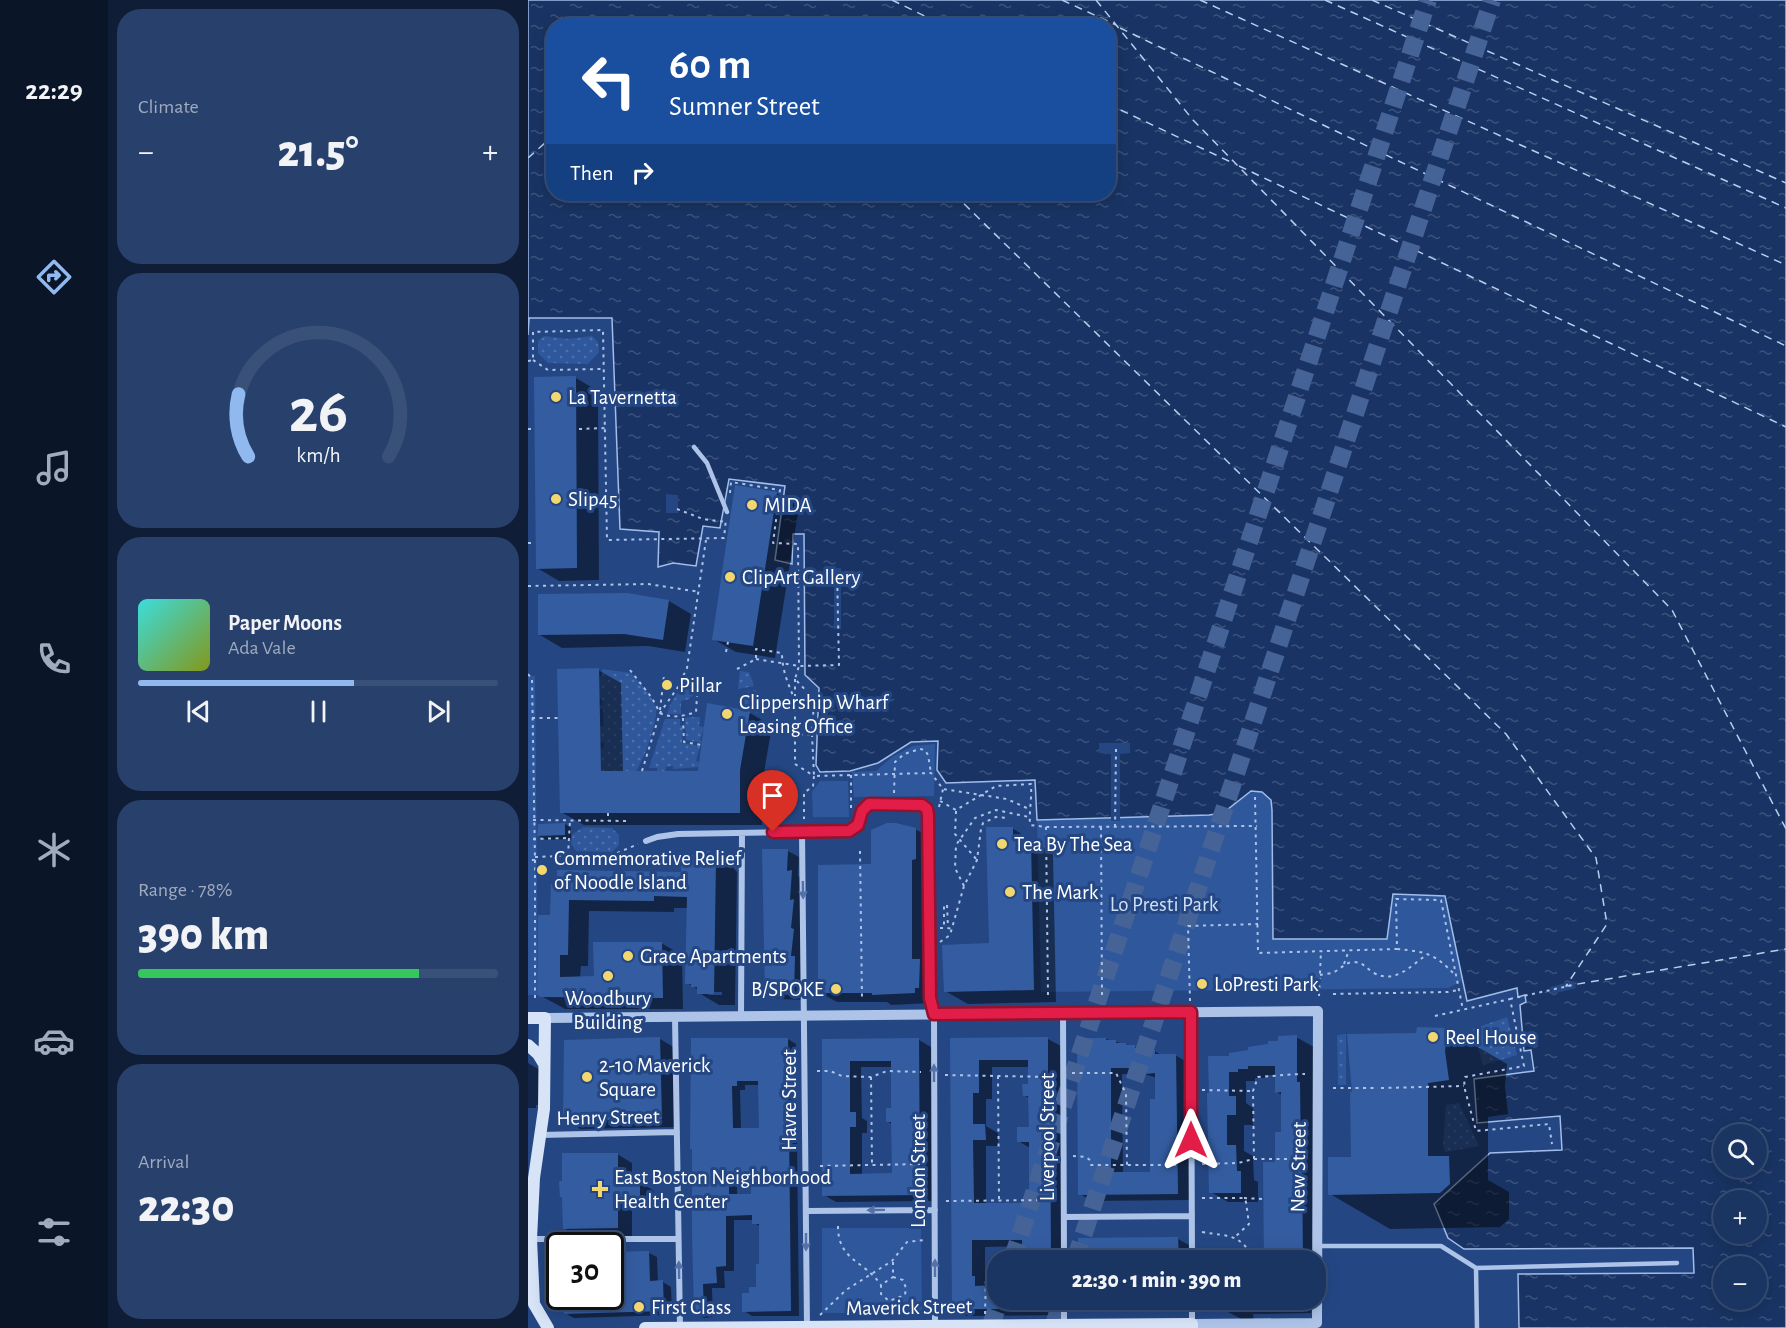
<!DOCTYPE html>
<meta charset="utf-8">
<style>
:root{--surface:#1b3563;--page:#28406c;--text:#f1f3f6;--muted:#a0abbe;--line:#395078;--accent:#90b9f0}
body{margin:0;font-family:"Alegreya Sans",sans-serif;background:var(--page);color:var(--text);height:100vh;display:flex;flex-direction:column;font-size:22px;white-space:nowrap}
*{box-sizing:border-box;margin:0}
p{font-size:20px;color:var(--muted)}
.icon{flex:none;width:33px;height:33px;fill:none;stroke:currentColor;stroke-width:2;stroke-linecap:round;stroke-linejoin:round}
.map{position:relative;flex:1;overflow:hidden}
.drawer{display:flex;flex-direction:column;gap:9px;padding:9px;background:#0f1d36;width:420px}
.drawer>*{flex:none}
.hud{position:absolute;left:18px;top:18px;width:570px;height:183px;border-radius:24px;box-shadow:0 3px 15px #0003,0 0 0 2px var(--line);background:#1a4fa0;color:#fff;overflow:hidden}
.controls{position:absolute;left:1185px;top:1124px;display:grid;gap:12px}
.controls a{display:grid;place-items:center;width:54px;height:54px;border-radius:50%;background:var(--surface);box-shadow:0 3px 15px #0003,0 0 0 2px var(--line);font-size:30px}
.speed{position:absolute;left:18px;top:1232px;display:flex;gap:12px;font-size:30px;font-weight:700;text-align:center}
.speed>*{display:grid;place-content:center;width:78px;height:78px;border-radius:50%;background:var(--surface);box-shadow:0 3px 15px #0003,0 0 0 2px var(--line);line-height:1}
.speed .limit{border:3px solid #111;border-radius:9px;background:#fff;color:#111}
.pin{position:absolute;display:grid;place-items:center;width:51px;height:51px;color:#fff;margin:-62px -26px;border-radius:50% 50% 50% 0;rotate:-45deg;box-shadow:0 0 6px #0007}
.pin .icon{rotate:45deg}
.me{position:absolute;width:66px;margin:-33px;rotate:0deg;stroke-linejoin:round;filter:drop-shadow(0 0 4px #0008)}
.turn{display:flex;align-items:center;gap:21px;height:126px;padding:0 24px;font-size:27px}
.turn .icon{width:78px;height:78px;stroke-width:2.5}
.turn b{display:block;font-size:42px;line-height:51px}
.then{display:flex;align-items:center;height:57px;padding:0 24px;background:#0003;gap:12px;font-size:22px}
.big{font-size:45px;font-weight:800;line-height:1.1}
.drawer .widget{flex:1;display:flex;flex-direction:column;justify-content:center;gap:9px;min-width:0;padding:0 21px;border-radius:24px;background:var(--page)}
.drawer .dial{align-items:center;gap:0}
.dial svg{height:156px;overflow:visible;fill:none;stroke:var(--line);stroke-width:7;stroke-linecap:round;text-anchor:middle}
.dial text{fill:var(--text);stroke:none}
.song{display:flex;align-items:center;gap:18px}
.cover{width:72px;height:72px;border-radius:9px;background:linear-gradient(135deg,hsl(180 70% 55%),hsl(70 70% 35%))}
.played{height:6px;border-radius:3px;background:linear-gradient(90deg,var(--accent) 60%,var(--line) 60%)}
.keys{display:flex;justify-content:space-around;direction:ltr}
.heat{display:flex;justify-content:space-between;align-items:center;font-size:33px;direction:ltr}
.charge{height:9px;border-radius:4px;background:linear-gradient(90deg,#34c759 78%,var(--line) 0)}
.trip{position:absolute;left:459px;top:1250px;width:339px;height:60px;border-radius:24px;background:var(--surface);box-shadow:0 3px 15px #0003,0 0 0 2px var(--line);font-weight:800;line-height:60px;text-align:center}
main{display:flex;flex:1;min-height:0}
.dock{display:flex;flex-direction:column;width:108px;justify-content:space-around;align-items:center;background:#0b1528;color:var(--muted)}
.dock .icon{width:42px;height:42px}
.dock .on{color:var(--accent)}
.dock b{font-size:27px;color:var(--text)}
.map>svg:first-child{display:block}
.grass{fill:url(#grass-dots)}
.park{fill:#2f579c}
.water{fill:url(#water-ripples);stroke:#a1bde9;stroke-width:1.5;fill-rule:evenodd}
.pier{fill:#244784}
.shadow{fill:#0007;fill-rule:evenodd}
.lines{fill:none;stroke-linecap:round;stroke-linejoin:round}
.ferry{stroke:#b9ceef;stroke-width:1.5;stroke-dasharray:8 6;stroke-linecap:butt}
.building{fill:#345da1;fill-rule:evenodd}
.motorway-tunnel{stroke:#456396;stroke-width:18;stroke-dasharray:18 9;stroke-linecap:butt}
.path{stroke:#adc3e8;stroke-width:2;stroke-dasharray:3 4.5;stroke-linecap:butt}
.service{stroke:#adc3e8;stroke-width:4.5}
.minor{stroke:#adc3e8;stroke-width:6}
.tertiary{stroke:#adc3e8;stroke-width:10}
.secondary{stroke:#d7e3f7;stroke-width:12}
.oneway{fill:#5472a7}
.route-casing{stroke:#92132f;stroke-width:15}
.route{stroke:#e11d48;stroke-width:10}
.poi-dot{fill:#f2d771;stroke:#244784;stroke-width:2}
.labels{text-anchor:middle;stroke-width:6;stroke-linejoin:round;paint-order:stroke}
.poi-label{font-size:21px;fill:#fff;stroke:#244784;text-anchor:start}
.park-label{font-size:21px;fill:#d1dff6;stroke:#244784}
.street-label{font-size:21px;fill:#fff;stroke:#244784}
</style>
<main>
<nav class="dock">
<b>22:29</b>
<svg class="icon on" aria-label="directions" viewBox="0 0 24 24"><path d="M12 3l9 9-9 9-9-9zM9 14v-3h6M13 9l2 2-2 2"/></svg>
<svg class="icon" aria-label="music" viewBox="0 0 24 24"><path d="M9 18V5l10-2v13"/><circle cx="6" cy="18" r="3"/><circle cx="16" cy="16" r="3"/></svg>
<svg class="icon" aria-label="phone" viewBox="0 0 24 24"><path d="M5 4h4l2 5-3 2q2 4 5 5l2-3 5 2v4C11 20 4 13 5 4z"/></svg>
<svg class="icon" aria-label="climate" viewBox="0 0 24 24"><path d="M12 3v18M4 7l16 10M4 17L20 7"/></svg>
<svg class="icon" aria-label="car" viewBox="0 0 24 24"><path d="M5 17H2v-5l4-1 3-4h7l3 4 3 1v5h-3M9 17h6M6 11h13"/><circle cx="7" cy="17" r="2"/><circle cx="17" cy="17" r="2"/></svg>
<svg class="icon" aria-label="filters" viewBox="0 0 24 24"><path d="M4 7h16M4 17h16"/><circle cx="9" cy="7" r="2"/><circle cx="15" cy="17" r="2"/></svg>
</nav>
<section class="drawer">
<div class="widget"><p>Climate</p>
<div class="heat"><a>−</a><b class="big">21.5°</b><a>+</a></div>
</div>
<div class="widget dial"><svg viewBox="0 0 100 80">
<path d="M14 69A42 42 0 1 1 86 69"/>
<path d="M14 69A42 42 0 0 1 9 37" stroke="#90b9f0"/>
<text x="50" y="56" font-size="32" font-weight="700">26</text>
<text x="50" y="72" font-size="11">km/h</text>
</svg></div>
<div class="widget">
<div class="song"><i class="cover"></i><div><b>Paper Moons</b><p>Ada Vale</p></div></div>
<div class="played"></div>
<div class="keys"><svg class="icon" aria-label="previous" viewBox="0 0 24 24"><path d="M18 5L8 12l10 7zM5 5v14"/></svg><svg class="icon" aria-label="pause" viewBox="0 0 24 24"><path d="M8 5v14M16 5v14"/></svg><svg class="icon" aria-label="next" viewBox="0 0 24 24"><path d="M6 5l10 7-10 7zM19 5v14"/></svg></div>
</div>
<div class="widget"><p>Range · 78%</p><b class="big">390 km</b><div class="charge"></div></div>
<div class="widget"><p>Arrival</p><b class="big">22:30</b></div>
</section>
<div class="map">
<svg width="1258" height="1328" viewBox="0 0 1258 1328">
<defs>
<pattern id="grass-dots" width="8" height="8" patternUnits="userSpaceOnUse" patternTransform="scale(1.5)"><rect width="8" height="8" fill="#2f579c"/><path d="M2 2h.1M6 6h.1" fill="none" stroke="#4e70ab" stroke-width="1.8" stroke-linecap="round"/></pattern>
<pattern id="water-ripples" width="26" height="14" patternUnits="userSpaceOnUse" patternTransform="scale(1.5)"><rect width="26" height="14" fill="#193464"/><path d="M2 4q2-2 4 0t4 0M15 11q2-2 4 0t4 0" fill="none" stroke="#3c527b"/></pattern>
</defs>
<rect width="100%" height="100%" fill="#244784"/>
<path class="grass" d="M16 336 40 339 64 336 70 342 71 352 60 364 20 363 10 353V341Z
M74 669 103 673C111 682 125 696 128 708 130 721 116 760 108 771H73L72 749 76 748V743L72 742V726H76L75 709H72V705H75L74 699H71V676H74Z
M212 671 221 672 226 686 210 689Z
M152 689 165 690V696L162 697V699L153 701V714H139L142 705Z
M228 690 230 713 212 709 214 693Z
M163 717H172L171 726 176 727 172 740 174 741V743L158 740 157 718Z
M137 719H152V726H155L154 743 172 746 168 761 172 762 171 767 145 769V766L138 767 137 771H129V768H121Z
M55 827 84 828 91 835V845L84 852 48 851 43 843 45 834Z
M979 1017 989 1055 955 1065 945 1029Z
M818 1034V1085H810L809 1035Z
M931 1103 951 1146 917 1152 915 1145 918 1105Z"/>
<path class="park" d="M0 676H7L10 995H0Z
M407 744 406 796 326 797 324 772 348 771 364 757 385 746Z
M292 781H320L321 817H285L284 792Z
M723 791 734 792 743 800 745 938 865 894 917 896 934 981 920 988 513 992 509 820 681 815 709 803Z
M294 1228H393L394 1313H294Z"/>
<path class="water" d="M0 0H1258V1328H991L990 1274 1166 1273 1165 1248 936 1249 920 1238 906 1204 962 1153 1034 1150 1032 1116 949 1123 946 1079 1006 1071 1003 1050 996 1051 992 1005 998 1002 997 995 990 997 989 988 939 1001 917 896 865 894 859 939H745L744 810 743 800 734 792 723 791 695 813 681 815 509 820 507 780 418 783 409 770 410 741 383 742 350 763 322 771 292 772 288 765 291 688 277 675 276 534H265L264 564 247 560 257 486 201 479 192 528 175 526 168 566 145 563 130 567 131 532 92 529 84 318H1L0 335ZM26 26H580V194H26ZM1196 1134H1228V1167H1196ZM1196 1200H1228V1233H1196ZM1196 1266H1228V1299H1196Z"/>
<path class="pier" d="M138 494 150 495V513H138Z
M306 568H313V629H306Z
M571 743H602V753L592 754V821H583V754L571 753Z
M1046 981 1048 988 1024 994 1022 987Z"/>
<path class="shadow" d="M48 378 70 391 71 580 31 581 9 568Z
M248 493 271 506 247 658 208 652 185 639Z
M99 594 141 601 163 614 157 652 120 646 34 648 12 635Z
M70 670 93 683 95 772 172 773 222 713 244 726 234 784V825H56L33 812Z
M37 824 43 828V839L18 840 11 836Z
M484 828 525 854 528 1002 440 1004 417 991 462 945Z
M387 829 405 839V869H401L402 966 409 970V997H404V1003L363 1005 359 1002H309L291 992 344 866Z
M260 851 271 857 270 876 274 878 277 1000 250 999 239 992Z
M182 853 203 865 209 872 207 1005H191L171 993V990L159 983 160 908H146V912L61 911 60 966H53L52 978H68L133 943 154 955 155 1009H37L15 997 24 917V885L155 874ZM178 992H194V995H181Z
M919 1029 979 1064 977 1086 980 1114 960 1117V1180L981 1192V1219L972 1227 862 1229 802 1194 825 1158 889 1035Z
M768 1037 786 1047 792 1311H783V1313L725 1314 726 1320H715L685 1304V1299H788V1260H737L754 1133V1095L748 1092V1075H737V1078H727V1081H718V1103L725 1108V1125H716V1151L725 1156 726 1180 730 1182V1202H700L683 1192 682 1094 702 1058Z
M132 1039 147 1048 149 1127 52 1129 37 1120Z
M165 1039H260L268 1044 271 1316H224L216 1311 223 1295 229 1289 233 1266V1227L226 1223V1220H206V1271H196L197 1288H184L185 1317 176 1318 167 1313ZM217 1085H231L232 1129 213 1130 212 1090H217ZM209 1176H225V1195L209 1196Z
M520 1039 533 1046 536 1260H501L496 1256V1246L457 1247V1284L470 1299H536V1315L438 1316 425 1308 424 1040ZM464 1067H502V1085L496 1095 502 1099V1128L490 1141 502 1148 503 1204 458 1205V1146H470V1133L458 1126V1099H464Z
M578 1039 607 1047 612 1050 627 1051 634 1056 647 1055 659 1062 662 1200 564 1201 552 1194ZM594 1074H616L629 1078 624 1173 595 1174Z
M391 1040 403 1047 404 1201 308 1202 296 1195 295 1041ZM333 1067H365V1109L359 1121 365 1125V1175H334V1133H339V1121L334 1118Z
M0 1063 12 1070 13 1105H8V1108H0Z
M89 1154 104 1163V1182H112L126 1191V1207H104V1236L51 1237 36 1228Z
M650 1239 661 1245V1260H552Z
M121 1253 129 1257 130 1282H135L143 1287 144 1315 46 1318 37 1313V1296H82Z
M552 1299H661V1311L563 1312 552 1306Z"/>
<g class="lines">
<path class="ferry" d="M364 0 417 26
M534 0 588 25
M568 0 665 120 1144 610 1258 829
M672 0 1258 265
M797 0 1258 208
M844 0 1258 183
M592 28 1258 346
M580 104 707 164
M0 158 26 135
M711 166 1258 427
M426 194 978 734 1068 858 1079 924 1038 986 1258 949"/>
</g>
<path class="building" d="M48 376 49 568 8 569 6 377Z
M207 485 249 492 225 646 184 640Z
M99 593 141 600 135 640 96 634 10 635V594Z
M71 668 73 771H170L179 703 222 711 212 770V813H32L29 669Z
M37 823V835L9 836 10 824Z
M359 823H368L388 828V859L384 860V959H392L391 988H387V993L344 995V993H290V865L343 864V830Z
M458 827H485V840H503L506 990 416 992 414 945 461 943Z
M234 849H260L259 871 264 870 262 900 266 899 263 928 266 929 263 956H267L266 995 237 993Z
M174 851H182L188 859 186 994H169V987H163V984H157L159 897 126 896V901L41 900 40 955H32V977L66 976 65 942H134L135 998 12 997 10 995V915H22L23 884H29V870L153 872V855H174Z
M889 1027 920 1028 917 1051 921 1080 900 1083V1156H921L922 1184 912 1193 800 1195V1157H823L822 1092H824L819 1034 888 1033Z
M769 1035V1082H772L773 1162H774L775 1260H736L735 1162H747V1132H753V1092L747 1093V1066H720V1069H710V1072H701V1096H708V1115H699V1145H708L709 1171H713V1193H681L679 1093H681L680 1056H701V1053L720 1050V1047L740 1044V1041H750V1036Z
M132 1037 134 1119 35 1121 36 1040Z
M520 1037V1083H522L523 1260H499V1257H494V1240H444V1276H447V1286L470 1285V1309H424L422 1038ZM451 1060H500V1084H494L495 1096H500L501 1127H489V1142H501V1203H446L445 1140H458L457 1124H445V1093H451Z
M163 1038H260L263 1311 214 1312V1293H221V1287H228V1264H231V1224H224V1215L198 1216V1266L188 1267 189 1283 175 1284 176 1313H166L164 1233V1149H162ZM209 1081H230L231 1128H205L204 1086H209ZM201 1172H223V1194H201Z
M391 1038 392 1195 294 1196V1039ZM322 1061H363V1108H358V1122H363L364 1173 322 1174V1127H328V1112H322Z
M549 1038H578V1040H588V1043H598V1045H607V1048L627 1050V1054H648L650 1194 550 1195ZM583 1068H607V1070H617L618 1074 627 1073V1099H622V1172H583Z
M34 1153H90V1181H112V1199L90 1200V1228L35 1229 34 1197H32L31 1181H34Z
M650 1237 651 1260H550V1238Z
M121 1251 122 1281 135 1280 136 1311 36 1314V1296H82V1252Z
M696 1299H708L709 1311H696Z"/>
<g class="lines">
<path class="motorway-tunnel" d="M484 1260 900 0
M547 1260 964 0
M462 1328 472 1299
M525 1328 534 1299"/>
<path class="path" d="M5 360 20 370 75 369
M0 361 5 360V332L75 330 79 540 196 538 198 519
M0 429H3
M51 429 77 428
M202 493 203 482 252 490 245 543 270 544 271 666 267 679 286 699 284 735 286 776 403 773 415 789 479 799 501 809
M149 509 175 519 198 522
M0 543H7
M0 586 120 584 172 592
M198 652 200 642
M228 659 271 666 311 665 309 571
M209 669 228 659V649L254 653C254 670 260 684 267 700
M102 670 124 698 132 713C144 719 155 716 168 712L169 696
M0 674 4 679 7 860H0
M267 679V734L284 735
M132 710 136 676
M4 718H30
M155 718 156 742 174 745
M267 734V764L286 776 285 786 276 793V819
M114 771 132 713 150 687 159 668 178 540
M323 775V811
M366 793 367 762 376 754 392 749 397 750 400 755 403 773
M727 797 730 953 869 949 868 899 913 900 935 1010
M412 801 428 810 468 786 503 784C504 799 501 810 502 825L518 827 729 826
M411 807 415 789
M428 811 427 834 449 860
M80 813V821
M5 820 101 821
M518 827 520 996
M573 827 574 997
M587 827 588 749
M5 839 41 838
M332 851 334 999
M40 856 42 820
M7 857 87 854 110 844
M7 860V1000
M436 886 427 868 428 845 447 818 468 810 501 817
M412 928H416V905H419L420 928 424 929
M412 942 422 935 436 886 449 860 453 829 455 823 468 817 479 818
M869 949C899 952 906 953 927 975
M816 964 821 950
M792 975C796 974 802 974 806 972 813 969 817 962 826 962 835 962 839 969 846 973 868 985 884 964 900 954
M805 994 920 992 931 990
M791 996 793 951
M982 999 1045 985
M662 1001 660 926 730 924
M907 1016 982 999 996 1066 937 1077 936 1086 948 1131 1021 1124 1024 1144
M289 1071H302L314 1076 343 1077 359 1071 393 1072
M544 1073H588L598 1094 599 1165
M417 1075 523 1077
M470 1076 471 1200
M343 1077 344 1164
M805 1088H846
M853 1088 936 1086
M674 1090 725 1091
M545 1156 558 1157 562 1160 563 1165H652
M726 1159 725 1091 730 1077C747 1076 761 1074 777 1074
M674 1164 710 1163 726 1159H777
M292 1166 394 1164
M674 1198H716L718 1202 721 1224 707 1237
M716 1198 735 1199
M418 1201 524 1200
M310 1226C310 1261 336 1260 353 1285
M674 1232C703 1237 711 1233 727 1260
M365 1262V1277
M365 1277 375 1280 378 1288 377 1295 361 1301 353 1294V1285Z
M371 1299 372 1314
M457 1314 458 1275H470
M292 1315 318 1290 364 1261 379 1242 396 1240"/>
<path class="service" d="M166 447 179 463 199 512
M790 1246H913L948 1268 1149 1263
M948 1268 949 1328"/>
<path class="minor" d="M274 832 279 1327
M118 841 129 837 150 834 321 831 330 825 334 811 341 804 387 803 394 805 399 809 402 998 406 1014 407 1326
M663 1012 664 1260
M535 1013 536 1260
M213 1016 214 833
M147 1017 152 1327
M12 1135 149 1132
M278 1211 407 1210
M536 1217 664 1216
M3 1239H150
M536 1299V1324
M664 1299V1324"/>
<path class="tertiary" d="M17 1018 790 1011 789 1323 664 1324"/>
<path class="secondary" d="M0 1018H17L16 1109 6 1178 3 1239 6 1304 20 1328
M0 1045 10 1054 16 1064
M117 1328 664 1324V1328"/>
</g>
<defs><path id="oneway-solid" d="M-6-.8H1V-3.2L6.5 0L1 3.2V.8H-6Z" transform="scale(1.5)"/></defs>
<g class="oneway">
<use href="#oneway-solid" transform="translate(275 890) rotate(89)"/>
<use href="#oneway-solid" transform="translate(406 1073) rotate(-90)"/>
<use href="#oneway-solid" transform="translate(348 1210) rotate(179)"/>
<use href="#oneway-solid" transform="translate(278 1242) rotate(90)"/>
<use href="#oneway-solid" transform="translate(407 1268) rotate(-90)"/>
<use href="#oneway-solid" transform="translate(151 1270) rotate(-91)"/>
</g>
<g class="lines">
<g class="route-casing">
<path id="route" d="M245 832 321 831 330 825 334 811 341 804 394 805 399 809 400 815 402 998 406 1014 663 1012V1140"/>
</g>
<use href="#route" class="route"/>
</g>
<g class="poi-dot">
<circle cx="28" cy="397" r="6"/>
<circle cx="28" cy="499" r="6"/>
<circle cx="224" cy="505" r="6"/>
<circle cx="202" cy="577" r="6"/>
<circle cx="139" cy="685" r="6"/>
<circle cx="199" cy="714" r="6"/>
<circle cx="474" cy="844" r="6"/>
<circle cx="14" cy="870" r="6"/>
<circle cx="482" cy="892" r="6"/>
<circle cx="100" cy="956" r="6"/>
<circle cx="80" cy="976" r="6"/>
<circle cx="674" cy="984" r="6"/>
<circle cx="308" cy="989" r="6"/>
<circle cx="905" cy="1037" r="6"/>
<circle cx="59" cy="1077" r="6"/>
<path d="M69 1180h6v6h6v6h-6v6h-6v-6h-6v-6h6z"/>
<circle cx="111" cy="1307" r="6"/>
</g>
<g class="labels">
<g class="poi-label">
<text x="40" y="404">La Tavernetta</text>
<text x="40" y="506">Slip45</text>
<text x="236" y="512">MIDA</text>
<text x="214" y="584">ClipArt Gallery</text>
<text x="151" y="692">Pillar</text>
<text x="211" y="709">Clippership Wharf<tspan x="211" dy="24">Leasing Office</tspan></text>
<text x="486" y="851">Tea By The Sea</text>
<text x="26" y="865">Commemorative Relief<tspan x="26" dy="24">of Noodle Island</tspan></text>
<text x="494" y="899">The Mark</text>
<text x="112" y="963">Grace Apartments</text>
<text x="686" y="991">LoPresti Park</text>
<text x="296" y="996" text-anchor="end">B/SPOKE</text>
<text x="80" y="1005" text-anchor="middle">Woodbury<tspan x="80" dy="24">Building</tspan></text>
<text x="917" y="1044">Reel House</text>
<text x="71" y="1072">2-10 Maverick<tspan x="71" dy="24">Square</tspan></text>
<text x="86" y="1184">East Boston Neighborhood<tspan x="86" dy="24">Health Center</tspan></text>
<text x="123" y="1314">First Class</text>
</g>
<g class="park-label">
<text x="636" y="911">Lo Presti Park</text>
</g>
<g class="street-label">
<text transform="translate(261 1100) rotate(-90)" y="7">Havre Street</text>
<text transform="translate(80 1117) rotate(-1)" y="7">Henry Street</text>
<text transform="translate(519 1137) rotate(-90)" y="7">Liverpool Street</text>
<text transform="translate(770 1167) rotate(-89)" y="7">New Street</text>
<text transform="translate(390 1171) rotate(-90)" y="7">London Street</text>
<text transform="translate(381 1307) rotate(-1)" y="7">Maverick Street</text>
</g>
</g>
</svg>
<div class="controls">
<a><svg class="icon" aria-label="search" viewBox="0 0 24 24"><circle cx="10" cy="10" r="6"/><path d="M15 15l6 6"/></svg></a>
<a>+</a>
<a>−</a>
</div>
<div class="speed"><div class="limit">30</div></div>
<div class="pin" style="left:245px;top:832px;background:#d93025"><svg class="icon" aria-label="arrive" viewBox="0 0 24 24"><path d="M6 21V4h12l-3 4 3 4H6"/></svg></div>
<svg class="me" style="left:663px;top:1140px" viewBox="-20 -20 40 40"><path d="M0-17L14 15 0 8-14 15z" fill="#e11d48" stroke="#fff" stroke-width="4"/></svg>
<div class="trip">22:30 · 1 min · 390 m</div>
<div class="hud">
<div class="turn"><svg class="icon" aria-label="left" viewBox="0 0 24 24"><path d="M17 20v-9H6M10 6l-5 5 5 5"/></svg><div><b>60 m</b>Sumner Street</div></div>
<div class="then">Then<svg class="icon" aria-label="right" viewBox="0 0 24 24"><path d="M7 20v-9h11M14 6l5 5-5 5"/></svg></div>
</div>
</div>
</main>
